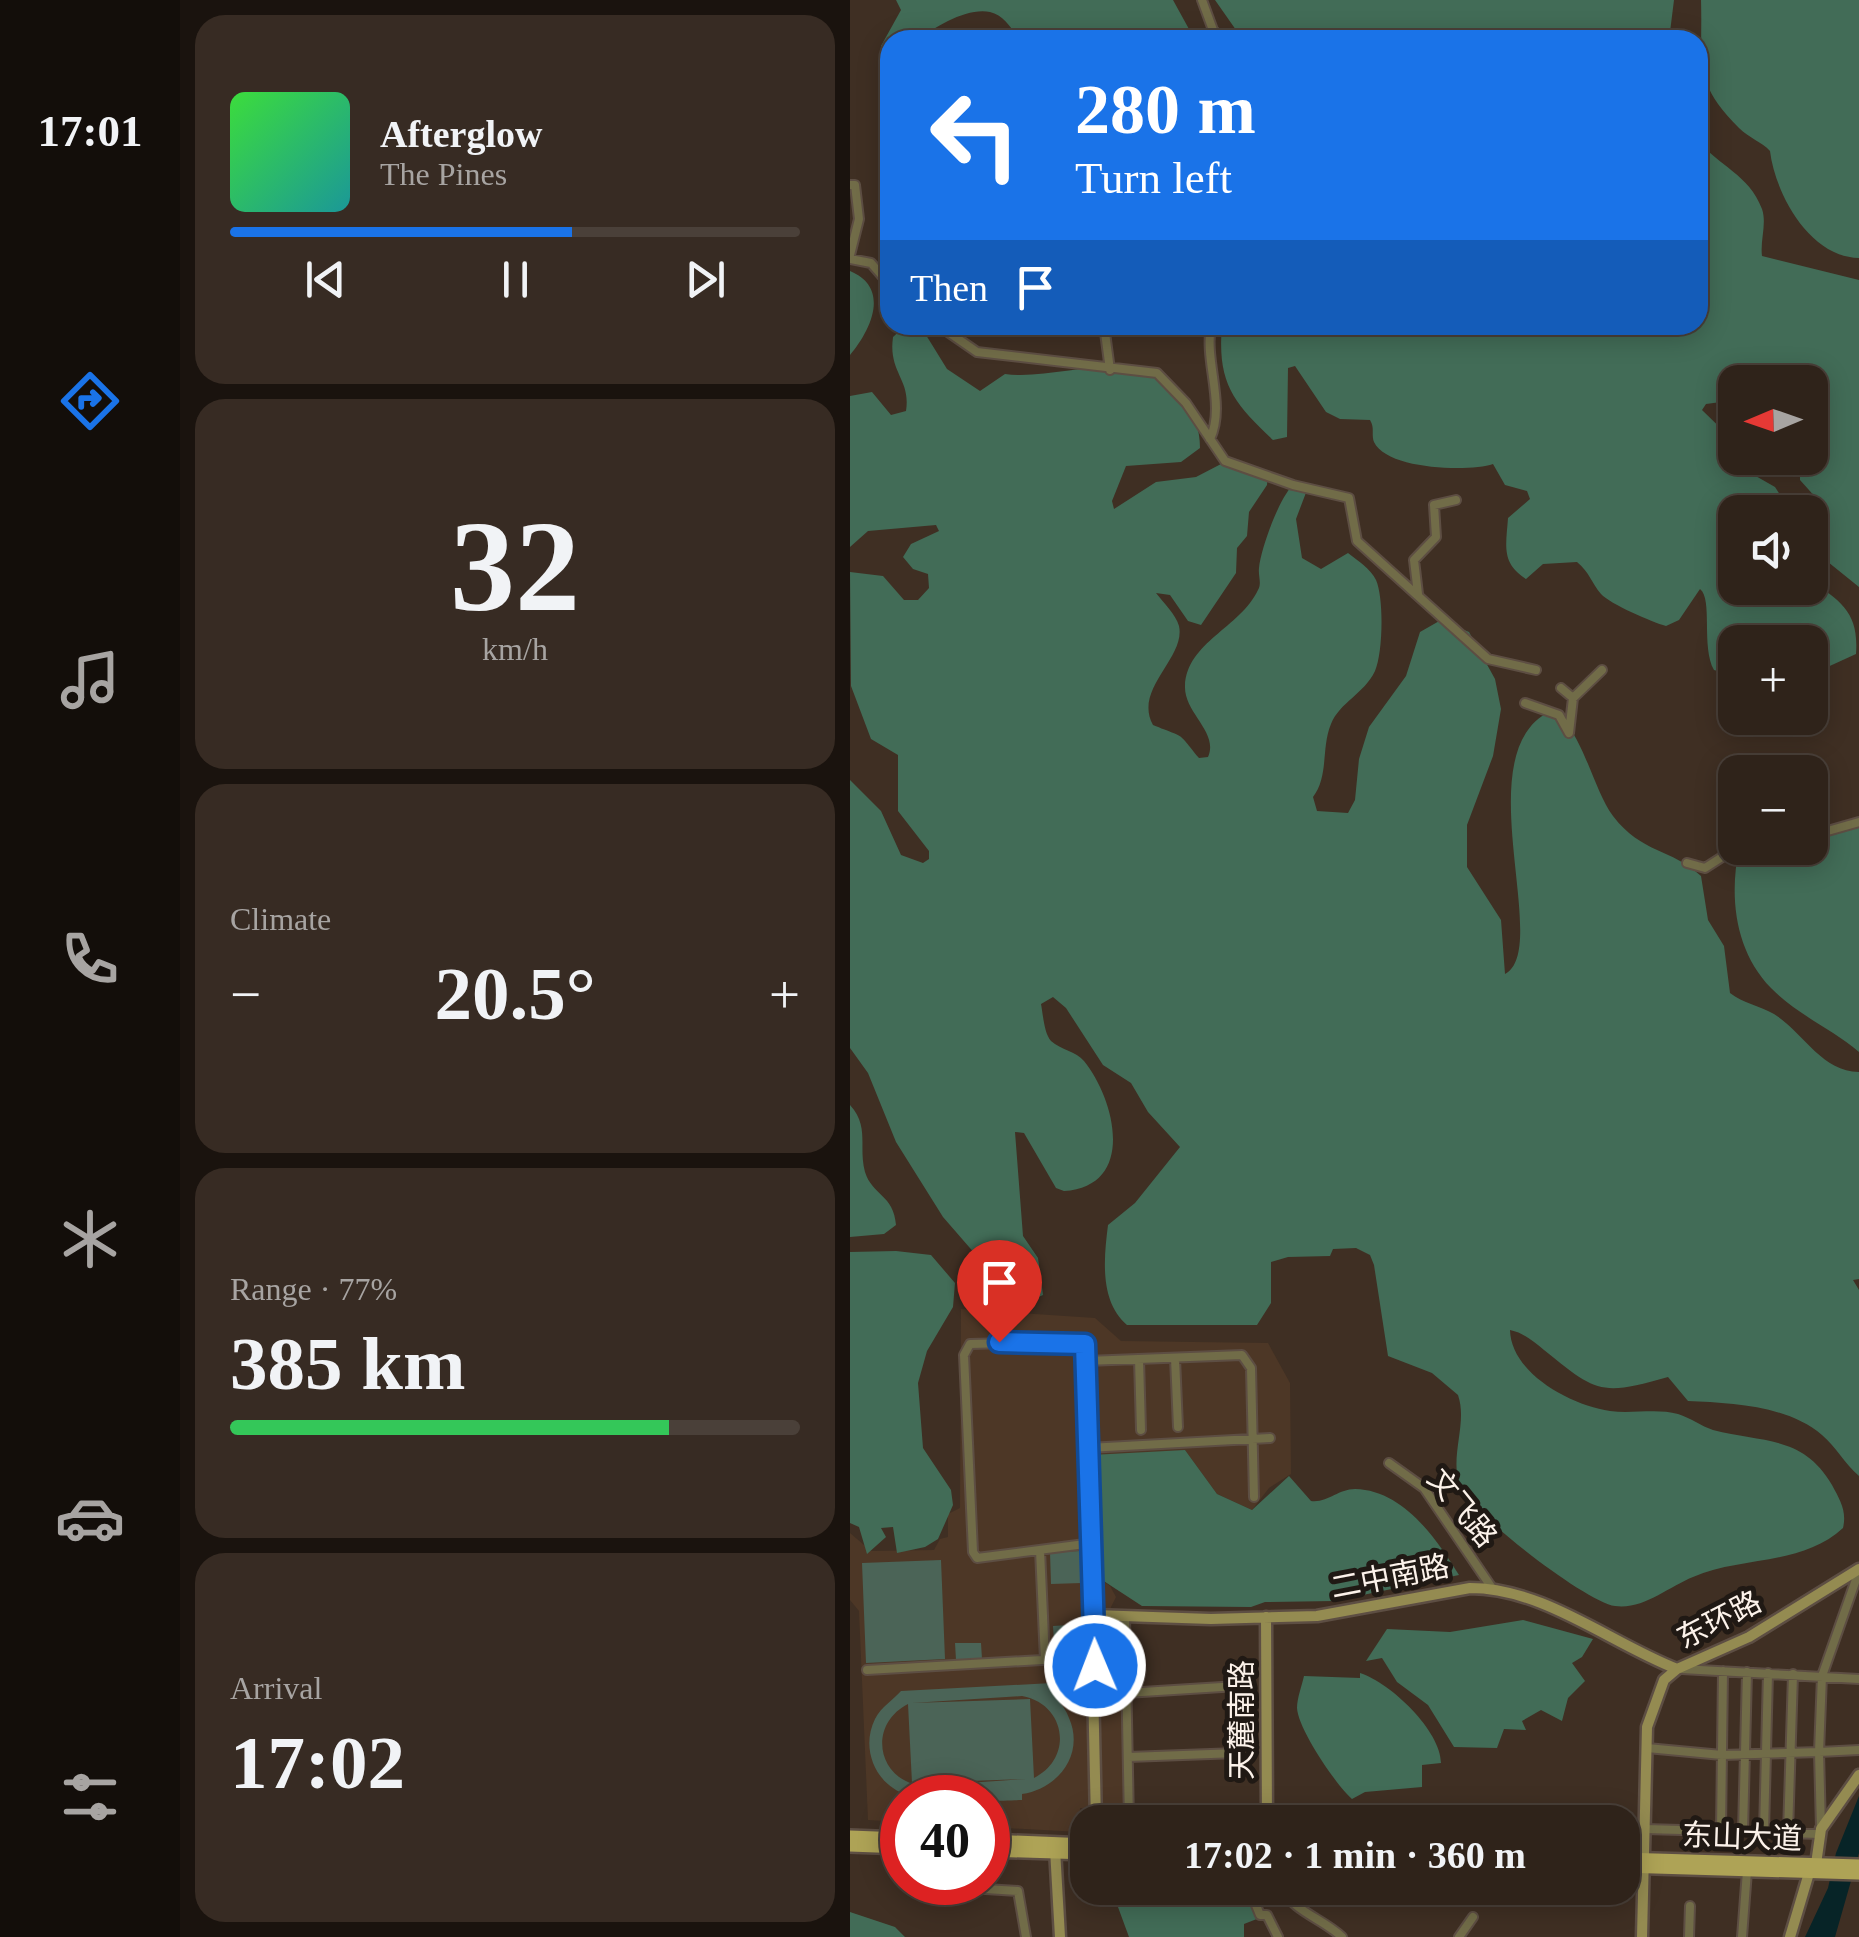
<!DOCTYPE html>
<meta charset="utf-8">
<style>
:root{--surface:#2f231a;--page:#372b23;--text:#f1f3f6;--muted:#a7a4a2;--line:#4a4039;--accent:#1a73e8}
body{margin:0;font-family:"Times New Roman","Noto Sans SC",serif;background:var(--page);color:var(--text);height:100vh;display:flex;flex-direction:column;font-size:38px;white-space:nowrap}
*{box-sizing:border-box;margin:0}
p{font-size:32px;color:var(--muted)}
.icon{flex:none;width:55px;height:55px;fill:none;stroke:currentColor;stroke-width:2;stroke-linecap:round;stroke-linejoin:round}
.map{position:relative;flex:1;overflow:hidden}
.panel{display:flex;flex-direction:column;gap:15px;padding:15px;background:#1a130e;width:670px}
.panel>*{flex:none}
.banner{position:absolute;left:30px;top:30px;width:828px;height:305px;border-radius:30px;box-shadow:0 5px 25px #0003,0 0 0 2px var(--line);background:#1a73e8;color:#fff;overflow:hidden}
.needle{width:65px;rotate:268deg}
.tools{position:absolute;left:868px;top:365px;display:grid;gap:20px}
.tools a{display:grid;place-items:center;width:110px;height:110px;border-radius:20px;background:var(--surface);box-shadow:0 5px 25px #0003,0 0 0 2px var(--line);font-size:50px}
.speed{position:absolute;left:30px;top:1775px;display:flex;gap:20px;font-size:50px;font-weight:700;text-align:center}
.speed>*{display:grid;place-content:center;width:130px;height:130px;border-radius:50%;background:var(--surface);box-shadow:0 5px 25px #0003,0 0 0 2px var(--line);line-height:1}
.speed .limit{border:15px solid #d22;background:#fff;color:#111}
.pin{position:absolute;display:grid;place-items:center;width:85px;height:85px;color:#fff;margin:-102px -42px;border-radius:50% 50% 50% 0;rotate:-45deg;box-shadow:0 0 10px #0007}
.pin .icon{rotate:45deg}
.me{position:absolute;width:110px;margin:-55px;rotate:359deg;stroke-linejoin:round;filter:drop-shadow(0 0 8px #0008)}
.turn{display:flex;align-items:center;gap:35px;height:210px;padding:0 30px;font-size:45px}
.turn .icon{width:130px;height:130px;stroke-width:2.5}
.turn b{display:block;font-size:70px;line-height:85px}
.then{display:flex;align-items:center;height:95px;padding:0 30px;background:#0003;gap:20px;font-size:38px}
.big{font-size:75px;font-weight:700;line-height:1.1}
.panel .widget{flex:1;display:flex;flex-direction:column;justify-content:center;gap:15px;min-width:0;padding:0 35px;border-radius:30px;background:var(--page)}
.panel .dial{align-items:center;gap:0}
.dial b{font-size:130px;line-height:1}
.song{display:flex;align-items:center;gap:30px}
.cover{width:120px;height:120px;border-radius:15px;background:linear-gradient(135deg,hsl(120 70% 55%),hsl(180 70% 35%))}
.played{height:10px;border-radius:5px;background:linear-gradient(90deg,var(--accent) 60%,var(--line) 60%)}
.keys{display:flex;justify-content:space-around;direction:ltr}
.heat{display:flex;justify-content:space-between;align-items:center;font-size:55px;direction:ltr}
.charge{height:15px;border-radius:8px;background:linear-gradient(90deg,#34c759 77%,var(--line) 0)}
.trip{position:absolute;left:220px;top:1805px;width:570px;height:100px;border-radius:30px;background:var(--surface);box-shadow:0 5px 25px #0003,0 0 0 2px var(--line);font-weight:700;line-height:100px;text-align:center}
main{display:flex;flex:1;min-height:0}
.dock{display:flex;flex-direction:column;width:180px;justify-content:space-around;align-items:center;background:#130e0a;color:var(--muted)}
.dock .icon{width:70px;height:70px}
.dock .active{color:var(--accent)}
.dock b{font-size:45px;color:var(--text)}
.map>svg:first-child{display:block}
.built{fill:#4d3726}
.green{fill:#4b6457;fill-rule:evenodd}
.forest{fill:#426c57}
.water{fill:#072427}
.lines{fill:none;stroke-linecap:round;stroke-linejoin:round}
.street-casing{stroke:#5d4e43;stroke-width:12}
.secondary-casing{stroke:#5d4e43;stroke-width:15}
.primary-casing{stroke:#5d4e43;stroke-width:16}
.street{stroke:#716c48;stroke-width:8}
.secondary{stroke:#948b51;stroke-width:10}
.primary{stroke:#aea356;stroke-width:11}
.route-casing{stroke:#114b97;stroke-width:25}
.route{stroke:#1a73e8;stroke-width:18}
.labels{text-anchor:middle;stroke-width:10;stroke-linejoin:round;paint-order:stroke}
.street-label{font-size:30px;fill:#fcf2ea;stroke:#201914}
</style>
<main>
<nav class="dock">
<b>17:01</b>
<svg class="icon active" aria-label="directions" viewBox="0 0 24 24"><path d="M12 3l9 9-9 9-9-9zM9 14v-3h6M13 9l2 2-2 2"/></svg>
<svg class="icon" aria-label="music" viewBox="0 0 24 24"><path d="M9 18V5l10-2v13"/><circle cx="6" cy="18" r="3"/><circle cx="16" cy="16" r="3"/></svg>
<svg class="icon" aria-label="phone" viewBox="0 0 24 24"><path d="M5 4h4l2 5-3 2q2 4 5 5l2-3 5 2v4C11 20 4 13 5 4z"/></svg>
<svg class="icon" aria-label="climate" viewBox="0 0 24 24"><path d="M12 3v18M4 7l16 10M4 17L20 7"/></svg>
<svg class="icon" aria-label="car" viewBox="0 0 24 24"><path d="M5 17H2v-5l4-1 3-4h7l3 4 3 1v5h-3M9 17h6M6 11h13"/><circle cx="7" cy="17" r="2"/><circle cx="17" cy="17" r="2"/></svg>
<svg class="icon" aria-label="filters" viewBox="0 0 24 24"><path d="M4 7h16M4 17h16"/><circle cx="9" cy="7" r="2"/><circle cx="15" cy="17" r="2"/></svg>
</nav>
<section class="panel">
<div class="widget">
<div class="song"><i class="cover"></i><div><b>Afterglow</b><p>The Pines</p></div></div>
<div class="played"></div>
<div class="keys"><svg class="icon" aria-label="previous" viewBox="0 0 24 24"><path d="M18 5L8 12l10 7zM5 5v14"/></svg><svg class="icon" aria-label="pause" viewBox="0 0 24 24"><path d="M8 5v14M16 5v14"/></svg><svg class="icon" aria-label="next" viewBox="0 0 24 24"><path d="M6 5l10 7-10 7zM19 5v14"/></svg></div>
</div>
<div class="widget dial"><b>32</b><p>km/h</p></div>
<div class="widget"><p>Climate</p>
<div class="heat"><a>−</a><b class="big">20.5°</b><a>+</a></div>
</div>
<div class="widget"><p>Range · 77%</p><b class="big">385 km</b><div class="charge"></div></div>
<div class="widget"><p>Arrival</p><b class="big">17:02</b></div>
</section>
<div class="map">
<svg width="1009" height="1937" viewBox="0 0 1009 1937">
<rect width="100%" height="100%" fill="#3f2f23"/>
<path class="built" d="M111 1309 245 1318 271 1341 418 1343 440 1383 441 1474 419 1488 402 1510 367 1494 335 1450 246 1576 260 1586 266 1597 261 1607 260 1629H270L274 1811 230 1808 229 1832 138 1827V1798H52V1822L18 1820 9 1611 0 1600V1533L21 1551 84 1550 90 1539 98 1537V1514L110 1508Z"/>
<path class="green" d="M231 1551 232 1583 201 1584 200 1552Z
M91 1560 95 1659 16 1663 12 1563Z
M234 1624 235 1657 205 1658 203 1626Z
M105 1643H131L132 1659 106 1660Z
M202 1683C203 1698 214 1704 219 1718 235 1754 208 1789 172 1794V1800C151 1801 79 1802 58 1795 26 1786 10 1749 25 1719 31 1707 43 1700 51 1691ZM172 1696C216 1704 224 1758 184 1778L180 1699 62 1703ZM58 1704 62 1783 177 1779 73 1786C27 1781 17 1725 58 1704Z"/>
<path class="forest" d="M46 0H323L345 40H171C162 30 154 15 140 12 119 7 84 26 70 40H40V62L31 46 51 10Z
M365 0H824L819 40H393Z
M851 0H1009V258C959 257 925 193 920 151 912 142 899 138 889 128 842 81 853 63 851 0Z
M848 140C868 166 899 174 912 209 917 224 910 240 912 256L1009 280V587L978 562 972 525 976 509 950 480V458H960V382H885V415L871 402 856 404 852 410 885 442V458H893L904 475 925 487 941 512H885V588H960V580C992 602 1009 613 1006 654L960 675V642H885V676L864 670C851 647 863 599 850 589L829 620 816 626C802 622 760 604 751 594 741 582 740 573 727 562L693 564 676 579C651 563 656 546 658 518L680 499 677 491 655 485 643 464C620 472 537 470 524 442 521 434 525 428 520 420L490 419 476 412 445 366 438 368 437 437 423 440C383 402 367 383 372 325H848Z
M0 271C41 288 21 330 0 355Z
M54 327 76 335 97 369 130 391 155 374C209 382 303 339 335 397 344 414 350 429 350 448L331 462 276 466 262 501 264 509 306 482 346 477 371 464 418 471 417 485 399 512 397 536 387 548 386 573 351 625 338 621 320 595 306 593C313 602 326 615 329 626 336 658 283 689 303 725 337 739 326 730 349 758L358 757C369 732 334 713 335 686 337 642 390 628 408 590 412 583 408 576 409 568 411 548 430 495 445 483L457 490 446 519 452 558 471 569 498 553C507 560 521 569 526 580 534 598 533 653 525 671 514 694 490 702 481 724 471 748 479 776 463 797L467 811 498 813 505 800 509 759 519 727 556 676 570 632 591 620 619 632 645 679 651 709 643 756 617 825V867L651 920 655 974C703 949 614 751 701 711 732 726 742 788 763 816 792 854 821 848 851 876L858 920 874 946 880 993C893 1003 910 1006 924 1014 953 1032 971 1071 1009 1072V1279L1003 1280 1009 1290V1476C995 1464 986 1447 972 1435 937 1405 881 1403 838 1401L818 1377C751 1396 747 1393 694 1350 683 1341 674 1333 660 1330 661 1373 720 1405 760 1411 782 1414 807 1408 828 1414 841 1418 851 1426 863 1430 913 1443 953 1435 982 1485 990 1500 997 1511 993 1528 952 1566 891 1556 843 1577 818 1587 793 1610 765 1606 736 1602 620 1513 610 1486 599 1456 618 1424 608 1395L582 1373 538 1356 524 1265 520 1255 506 1248 483 1249 480 1256 438 1257 421 1262V1303L407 1325H277C249 1301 254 1257 258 1225L285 1203 330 1147 298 1112 281 1083 253 1065 216 1008 203 997 191 1004C193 1014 194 1033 201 1041 211 1050 226 1051 234 1061 265 1099 287 1186 214 1191L206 1188 174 1133 165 1132 173 1236 188 1258 193 1295 179 1301 154 1268 126 1255 93 1217 46 1142 18 1073 0 1048V780L31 811 51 855 73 863 79 859V851L48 811V755L21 739 1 686 0 572 33 576 54 600H68L79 588 78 574 63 569 53 557 61 544 89 531 86 525 18 531 0 547V396L22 392 41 415 56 411C61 379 38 373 43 337Z
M1009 818V1052C982 1029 946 1014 921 988 885 951 879 897 889 849L960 848V838Z
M0 1105C20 1127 8 1146 15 1172 22 1195 44 1195 46 1225L34 1234 0 1237Z
M46 1251 81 1255 105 1283 103 1307 77 1351 68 1383 73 1448 101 1490 103 1505 88 1539 75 1547 47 1553 43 1527 31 1528 36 1537 17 1554 9 1527 0 1523V1252Z
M335 1450 367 1494 402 1510 439 1476 461 1501C478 1503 488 1489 505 1489 553 1490 586 1538 609 1575L484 1601 415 1602 401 1607 292 1606 246 1576 241 1455Z
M673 1620 743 1639 732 1657 722 1663 735 1681 718 1698 712 1721 691 1710 672 1721 676 1730 654 1729 647 1748 604 1747 578 1705 547 1682 532 1658 516 1661 537 1629 600 1632Z
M510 1673C541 1683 591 1731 591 1763L572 1765V1787L515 1792 502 1799C486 1785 448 1729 447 1708 447 1698 452 1685 454 1676L510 1678Z
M261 1888H396L417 1915 394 1924V1937H279Z
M0 1912 45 1927 55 1937H0Z"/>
<path class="water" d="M1009 1796V1853L985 1937H955L978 1888 986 1853Z"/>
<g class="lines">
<g class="street-casing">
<path id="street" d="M352 0 363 30 372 40
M0 185H5L9 219 0 255
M0 259 21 263 40 285
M88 325 127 352 307 373 336 403 375 461 443 485 499 498 507 541 638 659 686 670
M254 325 260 370
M360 439C376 404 354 363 361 325
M568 594 564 560 586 537 584 505 606 500
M711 688 723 698 752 670
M675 703 709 715 719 733 723 698
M960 836 1009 822
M837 863 855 868 886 848
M325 1358 328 1427
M289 1359 291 1430
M238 1448 420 1438
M539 1463 574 1488 642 1588
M241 1549 235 1544 127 1558 123 1552 114 1355 120 1344 233 1341 236 1361 392 1355 401 1368 404 1497
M190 1550 195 1660
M275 1617 279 1822
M832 1669 1009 1679
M17 1670 244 1657
M276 1693 388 1686
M797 1748 872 1755 969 1752 972 1676 1009 1571
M278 1757 388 1753
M795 1829 970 1834
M971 1829 969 1752 1009 1750
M871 1831 873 1671
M893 1832 897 1672
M914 1832 918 1673
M938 1833 943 1674
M87 1886 168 1891 176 1937
M399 1888 410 1915H417L428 1937
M432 1888C444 1912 472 1918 492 1937
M609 1937 623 1917
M839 1937 840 1906
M892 1937 897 1871"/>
</g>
<g class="secondary-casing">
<path id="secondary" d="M236 1361 246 1822
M244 1615 361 1619 467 1616 620 1588C694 1588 760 1643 827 1669
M416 1617 417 1822
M205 1849 210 1937
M966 1864 971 1829 1009 1775
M792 1937 797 1727 814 1680 827 1669 899 1637 1009 1569
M940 1937 959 1873"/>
</g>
<g class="primary-casing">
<path id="primary" d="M0 1836 52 1838
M138 1840 238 1844
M0 1846 52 1848
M138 1851 238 1854
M772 1858 1009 1865
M772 1867 1009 1874"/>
</g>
<use href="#street" class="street"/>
<use href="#secondary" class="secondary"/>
<use href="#primary" class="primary"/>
</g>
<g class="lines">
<g class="route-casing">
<path id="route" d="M149 1342 235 1344 245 1666"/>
</g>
<use href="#route" class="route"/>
</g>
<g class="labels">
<g class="street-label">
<text transform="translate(612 1508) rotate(51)" y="10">文飞路</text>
<text transform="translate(540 1577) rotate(-11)" y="10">二中南路</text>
<text transform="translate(869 1620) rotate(-27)" y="10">东环路</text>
<text transform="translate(392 1720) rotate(-90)" y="10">天麓南路</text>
<text transform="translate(892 1837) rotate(2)" y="10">东山大道</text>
</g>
</g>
</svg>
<div class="tools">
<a><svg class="needle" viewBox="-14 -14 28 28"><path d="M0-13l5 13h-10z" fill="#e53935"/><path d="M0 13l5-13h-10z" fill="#a7a4a2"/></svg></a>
<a><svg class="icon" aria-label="sound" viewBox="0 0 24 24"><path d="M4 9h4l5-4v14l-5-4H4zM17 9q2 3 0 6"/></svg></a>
<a>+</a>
<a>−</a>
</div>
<div class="speed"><div class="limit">40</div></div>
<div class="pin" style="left:149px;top:1342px;background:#d93025"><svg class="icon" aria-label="arrive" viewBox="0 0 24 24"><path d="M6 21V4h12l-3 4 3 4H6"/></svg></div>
<svg class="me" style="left:245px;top:1666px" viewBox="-20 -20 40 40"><circle r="17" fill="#1a73e8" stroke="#fff" stroke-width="3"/><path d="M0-11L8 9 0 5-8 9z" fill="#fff"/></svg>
<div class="trip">17:02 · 1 min · 360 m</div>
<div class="banner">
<div class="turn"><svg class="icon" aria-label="left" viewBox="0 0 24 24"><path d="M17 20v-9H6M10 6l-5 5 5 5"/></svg><div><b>280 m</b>Turn left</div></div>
<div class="then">Then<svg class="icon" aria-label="arrive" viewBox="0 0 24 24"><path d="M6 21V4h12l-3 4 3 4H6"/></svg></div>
</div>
</div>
</main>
